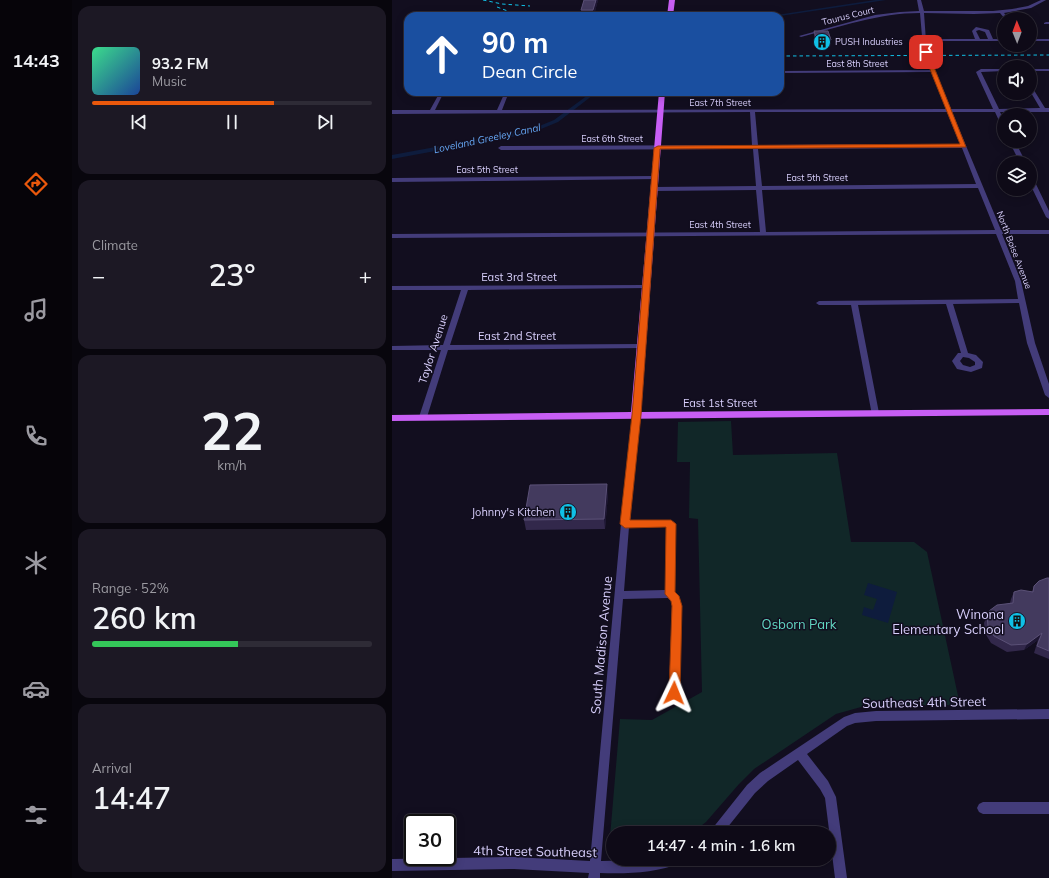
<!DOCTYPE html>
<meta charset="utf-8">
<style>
:root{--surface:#0e0a17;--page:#1c1824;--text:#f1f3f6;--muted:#9b9aa1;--line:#2e2b36;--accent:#ea580c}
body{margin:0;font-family:Mulish,sans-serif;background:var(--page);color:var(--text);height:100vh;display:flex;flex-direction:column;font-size:15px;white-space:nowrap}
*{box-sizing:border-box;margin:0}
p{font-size:13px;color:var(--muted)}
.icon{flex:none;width:22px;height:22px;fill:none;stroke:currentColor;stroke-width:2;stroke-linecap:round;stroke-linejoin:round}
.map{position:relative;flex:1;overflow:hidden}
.panel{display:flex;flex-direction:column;gap:6px;padding:6px;background:#08060d;width:320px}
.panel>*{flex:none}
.hud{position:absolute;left:12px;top:12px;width:380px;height:84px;border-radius:12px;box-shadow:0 2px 10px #0003,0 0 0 1px var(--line);background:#1a4fa0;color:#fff;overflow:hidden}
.needle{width:26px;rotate:359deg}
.controls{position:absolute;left:605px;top:12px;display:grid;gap:8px}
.controls a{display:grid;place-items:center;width:40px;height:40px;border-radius:50%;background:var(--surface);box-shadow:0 2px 10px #0003,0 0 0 1px var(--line);font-size:20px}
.speed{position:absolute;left:12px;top:814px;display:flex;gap:8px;font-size:20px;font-weight:700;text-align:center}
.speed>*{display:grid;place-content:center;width:52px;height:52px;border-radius:50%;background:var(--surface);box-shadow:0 2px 10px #0003,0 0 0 1px var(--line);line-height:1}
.speed .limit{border:2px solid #111;border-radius:6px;background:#fff;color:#111}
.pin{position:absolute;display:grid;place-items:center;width:34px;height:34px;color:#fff;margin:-17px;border-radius:8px;box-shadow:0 2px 6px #0006}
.me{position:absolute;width:44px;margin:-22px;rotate:2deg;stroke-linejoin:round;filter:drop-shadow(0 0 3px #0008)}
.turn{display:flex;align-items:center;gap:14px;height:84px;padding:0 12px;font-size:18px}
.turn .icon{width:52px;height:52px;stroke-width:2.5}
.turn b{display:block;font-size:28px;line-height:34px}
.big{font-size:30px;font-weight:600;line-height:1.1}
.panel .widget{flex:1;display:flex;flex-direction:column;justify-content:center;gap:6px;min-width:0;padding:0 14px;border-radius:12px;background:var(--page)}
.panel .dial{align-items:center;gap:0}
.dial b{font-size:52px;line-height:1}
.song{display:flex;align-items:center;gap:12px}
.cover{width:48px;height:48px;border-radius:6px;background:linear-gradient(135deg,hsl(150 70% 55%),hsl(220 70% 35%))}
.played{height:4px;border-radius:2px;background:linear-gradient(90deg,var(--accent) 65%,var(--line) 65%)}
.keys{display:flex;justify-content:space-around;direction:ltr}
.heat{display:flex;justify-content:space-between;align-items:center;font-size:22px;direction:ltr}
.charge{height:6px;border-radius:3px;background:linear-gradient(90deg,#34c759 52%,var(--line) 0)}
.trip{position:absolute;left:214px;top:826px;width:230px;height:40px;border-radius:20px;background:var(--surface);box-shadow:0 2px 10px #0003,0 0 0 1px var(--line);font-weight:600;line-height:40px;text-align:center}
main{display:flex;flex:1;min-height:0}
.menu{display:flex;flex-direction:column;width:72px;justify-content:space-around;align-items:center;background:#060409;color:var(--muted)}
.menu .icon{width:28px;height:28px}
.menu .active{color:var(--accent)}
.menu b{font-size:18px;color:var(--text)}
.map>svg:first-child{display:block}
.green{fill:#112728}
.water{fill:#0e1c3d}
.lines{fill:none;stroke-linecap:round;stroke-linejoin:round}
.canal{fill:#0e1c3d;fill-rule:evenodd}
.minor{fill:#433c7a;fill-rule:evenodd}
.major{fill:#c75ef4;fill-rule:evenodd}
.rail{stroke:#10c0e6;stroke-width:1;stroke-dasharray:3.5 3;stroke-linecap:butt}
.wall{fill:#32284b}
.shaded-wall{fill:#1d1632}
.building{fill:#433a5e;stroke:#5b5177}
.route{fill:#ea580c;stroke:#983908}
.labels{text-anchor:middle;stroke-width:3;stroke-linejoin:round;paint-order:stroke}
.far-street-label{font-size:9px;fill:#d8cffc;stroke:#120e1f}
.far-poi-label{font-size:9px;fill:#d8cffc;stroke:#120e1f;text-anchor:start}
.far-water-label{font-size:10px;font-style:italic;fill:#65a6f4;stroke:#120e1f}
.street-label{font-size:11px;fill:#d8cffc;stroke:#120e1f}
.poi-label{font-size:11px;fill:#d8cffc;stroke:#120e1f;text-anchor:end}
.near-poi-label{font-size:13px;fill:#d8cffc;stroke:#120e1f;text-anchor:end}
.near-park-label{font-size:13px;fill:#61d6c2;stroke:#120e1f}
.near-street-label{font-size:13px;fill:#d8cffc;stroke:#120e1f}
</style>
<main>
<nav class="menu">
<b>14:43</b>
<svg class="icon active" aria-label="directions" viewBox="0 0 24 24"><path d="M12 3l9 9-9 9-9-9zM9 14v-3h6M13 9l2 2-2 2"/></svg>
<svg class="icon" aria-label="music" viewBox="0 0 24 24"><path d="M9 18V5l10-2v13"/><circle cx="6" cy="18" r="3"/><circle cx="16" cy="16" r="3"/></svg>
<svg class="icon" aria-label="phone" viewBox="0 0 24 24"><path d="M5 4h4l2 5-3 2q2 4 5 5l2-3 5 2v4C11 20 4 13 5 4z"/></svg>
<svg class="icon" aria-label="climate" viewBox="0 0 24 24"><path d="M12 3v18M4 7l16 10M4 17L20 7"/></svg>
<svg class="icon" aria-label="car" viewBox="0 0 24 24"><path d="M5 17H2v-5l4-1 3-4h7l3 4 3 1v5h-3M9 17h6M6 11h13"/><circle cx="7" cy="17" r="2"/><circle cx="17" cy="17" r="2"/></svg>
<svg class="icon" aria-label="filters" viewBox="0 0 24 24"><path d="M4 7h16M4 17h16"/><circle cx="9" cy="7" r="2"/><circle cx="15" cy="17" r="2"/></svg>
</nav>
<section class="panel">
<div class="widget">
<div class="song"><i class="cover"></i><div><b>93.2 FM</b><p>Music</p></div></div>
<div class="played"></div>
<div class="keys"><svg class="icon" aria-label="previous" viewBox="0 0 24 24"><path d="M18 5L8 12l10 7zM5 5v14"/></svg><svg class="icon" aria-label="pause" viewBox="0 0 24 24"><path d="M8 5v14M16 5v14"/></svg><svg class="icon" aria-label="next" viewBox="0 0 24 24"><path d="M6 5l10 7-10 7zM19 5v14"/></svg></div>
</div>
<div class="widget"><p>Climate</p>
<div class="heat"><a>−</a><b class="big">23°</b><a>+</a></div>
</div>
<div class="widget dial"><b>22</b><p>km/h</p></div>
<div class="widget"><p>Range · 52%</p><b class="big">260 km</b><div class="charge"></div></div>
<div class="widget"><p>Arrival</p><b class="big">14:47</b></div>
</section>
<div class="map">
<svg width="657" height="878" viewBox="0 0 657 878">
<rect width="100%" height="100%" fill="#120e1f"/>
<path class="green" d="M339 421 341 455 445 453 459 542H522L535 552 568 705 484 706 469 707 444 714 362 769 347 784 314 822 300 833H221V849H217L228 719 260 720 310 692 306 519 297 518 298 462H285L286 422Z"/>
<path class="water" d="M476 583 505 592 496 623 470 615 472 607 481 610 485 599 472 595Z"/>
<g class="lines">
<path class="canal" d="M483 0H494L388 16H378Z
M200 92H205L166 122 149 129 120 137 0 159V155L120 133 145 127 162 120Z"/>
<path class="minor" d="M525 0H529L532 11H601L620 9 636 6 649 0H654L639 8 612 13 617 19H613L608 13 582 14 532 13 534 41 537 55 559 109H601L584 72 589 69H612V71L589 72 607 109 648 108 638 91V86L640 87 653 108H657V112H608L612 120V127L609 125 603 112H560L609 230H657V234H610L629 281 643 343 657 384V398L653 395 635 343 627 303 561 304 576 353 584 355 591 362 590 368 579 372 565 369 560 361 566 353H569L554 304 466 305 487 413 483 416 480 415 459 305H427L424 303 427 301 626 299 623 281 604 234 0 238V234L368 232 364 190 262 191 259 189 262 187 364 186 361 149 109 150 106 148 109 146 360 145 358 112 0 114V110H38L48 92H52L43 110H105L113 92H117L110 110 554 109 540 72 388 73V71L539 70 531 48 528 13C487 13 448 27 409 37L407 36 483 15 508 12 527 11ZM363 112H555L568 144 366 145ZM570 148 584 184 370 186 366 149ZM586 188 603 230 374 232 370 190ZM571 357 577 358 583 362V365L578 367 571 365 568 361Z
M654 22H657V24H652V23Z
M584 27 597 30 601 39H612V41H551L549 40 551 39H583L580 31ZM587 30 593 32 596 39H588L584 31Z
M638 39H657V41H638Z
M638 69H657V71H638Z
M617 141H623L634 163H628Z
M263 176 266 178 265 179 0 182V178Z
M638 176 641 178 657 211V219L654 217 638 184Z
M254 285 256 286V288L76 290 58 345 250 344 254 346 250 348 56 350 35 417 31 420 27 417 49 350H0V346L51 345 69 290H0V286Z
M244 412 248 415 238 521H279L282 522 283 524V593L286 596 290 606 287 693 286 696 282 698 278 696 277 693 280 606 279 601 276 598 231 599 209 861 291 859 289 863C264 873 235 874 208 873V878H196L197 873 122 869 0 871V859L122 857 198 861 229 524 240 415ZM237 527H275L273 590 232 591Z
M657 709V719L484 721 463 723 455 726 415 754 436 781 444 797 455 878H443L433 798 428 789 406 760 376 781 363 793 331 833H318L320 829 355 785 368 773 452 717 463 713 484 711Z
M591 802H657V814H591L587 812 585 808 587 804Z"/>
<path class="major" d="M277 0H283L281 16H275Z
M267 92H273L249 412 657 409V415L0 421V415L239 412Z"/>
<path class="rail" d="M91 0 110 4 138 6
M105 7 129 16
M388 56 657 55"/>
</g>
<path class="wall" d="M192 0H206L202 15 190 16 189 10Z
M422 31 439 40 438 47H424L422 37Z
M216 494 213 529 134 530 132 520Z
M657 578V659L642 653 646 640 632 650 615 652 599 643 593 633 592 623 595 616 618 603 619 599 622 592H640L642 586Z"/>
<path class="shaded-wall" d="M204 0H206L202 15 201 10Z
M215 484 216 494 213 529 212 519Z
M650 633 646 640 632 650 635 644Z"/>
<path class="building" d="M192 0H204L201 10H189Z
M422 31H436L439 40 425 41Z
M215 484 212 519 132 520 138 485Z
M655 578H657V651L645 646 650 633 635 644 619 645 602 636 596 626 595 616 597 611 605 605 621 603 622 592 629 590 641 592 642 586 647 581Z"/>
<path class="route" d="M534 51 536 52 574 147 268 149 249 415 238 520H279L284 524 283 592 287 596 290 606 288 693 287 696 282 698 278 696 277 693 280 606 279 601 273 594 274 527 233 528 228 524 240 415 262 148 266 146 568 144 531 52Z"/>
<defs>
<g id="building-disc" transform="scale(0.9)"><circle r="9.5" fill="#10c0e6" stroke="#120e1f"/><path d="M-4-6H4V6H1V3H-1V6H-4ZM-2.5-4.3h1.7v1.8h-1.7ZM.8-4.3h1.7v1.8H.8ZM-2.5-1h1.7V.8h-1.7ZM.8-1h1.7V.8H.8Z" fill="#111"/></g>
</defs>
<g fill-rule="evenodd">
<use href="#building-disc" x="430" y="42"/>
<use href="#building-disc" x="176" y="512"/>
<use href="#building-disc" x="625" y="621"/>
</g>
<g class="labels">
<g class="far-street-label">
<text transform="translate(456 16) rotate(-14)" y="3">Taurus Court</text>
<text x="465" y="67">East 8th Street</text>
<text x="328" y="106">East 7th Street</text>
<text x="220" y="142">East 6th Street</text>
<text x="95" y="173">East 5th Street</text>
<text x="425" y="181">East 5th Street</text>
<text x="328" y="228">East 4th Street</text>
<text transform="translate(622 250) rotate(69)" y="3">North Boise Avenue</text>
</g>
<g class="far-poi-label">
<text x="443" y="45">PUSH Industries</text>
</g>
<g class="far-water-label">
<text transform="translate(95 138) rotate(-12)" y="4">Loveland Greeley Canal</text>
</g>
<g class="street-label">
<text x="127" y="281">East 3rd Street</text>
<text x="125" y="340">East 2nd Street</text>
<text transform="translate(41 349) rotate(-72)" y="4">Taylor Avenue</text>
<text x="328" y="407">East 1st Street</text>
</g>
<g class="poi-label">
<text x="163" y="516">Johnny's Kitchen</text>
</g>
<g class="near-poi-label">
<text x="612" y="619">Winona<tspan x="612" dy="15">Elementary School</tspan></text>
</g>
<g class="near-park-label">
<text x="407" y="629">Osborn Park</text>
</g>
<g class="near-street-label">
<text transform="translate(209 645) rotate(-85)" y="5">South Madison Avenue</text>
<text transform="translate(532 702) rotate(-1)" y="5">Southeast 4th Street</text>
<text transform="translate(143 851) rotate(1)" y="5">4th Street Southeast</text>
</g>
</g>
</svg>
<div class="controls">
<a><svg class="needle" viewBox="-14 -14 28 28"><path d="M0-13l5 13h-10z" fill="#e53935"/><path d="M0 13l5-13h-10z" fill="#9b9aa1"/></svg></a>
<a><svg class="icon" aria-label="sound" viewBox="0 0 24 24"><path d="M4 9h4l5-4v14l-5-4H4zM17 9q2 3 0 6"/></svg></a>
<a><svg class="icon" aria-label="search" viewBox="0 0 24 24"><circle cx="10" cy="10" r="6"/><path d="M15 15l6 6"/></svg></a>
<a><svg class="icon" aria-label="layers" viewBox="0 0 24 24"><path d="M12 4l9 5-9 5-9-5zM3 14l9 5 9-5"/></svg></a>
</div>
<div class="speed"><div class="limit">30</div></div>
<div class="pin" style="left:534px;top:52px;background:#d93025"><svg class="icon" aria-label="arrive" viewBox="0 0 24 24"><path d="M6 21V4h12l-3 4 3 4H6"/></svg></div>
<svg class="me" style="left:282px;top:693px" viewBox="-20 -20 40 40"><path d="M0-17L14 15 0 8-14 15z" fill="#ea580c" stroke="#fff" stroke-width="4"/></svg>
<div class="trip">14:47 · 4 min · 1.6 km</div>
<div class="hud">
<div class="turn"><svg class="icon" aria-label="ahead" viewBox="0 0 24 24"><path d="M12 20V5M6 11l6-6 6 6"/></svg><div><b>90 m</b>Dean Circle</div></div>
</div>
</div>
</main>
